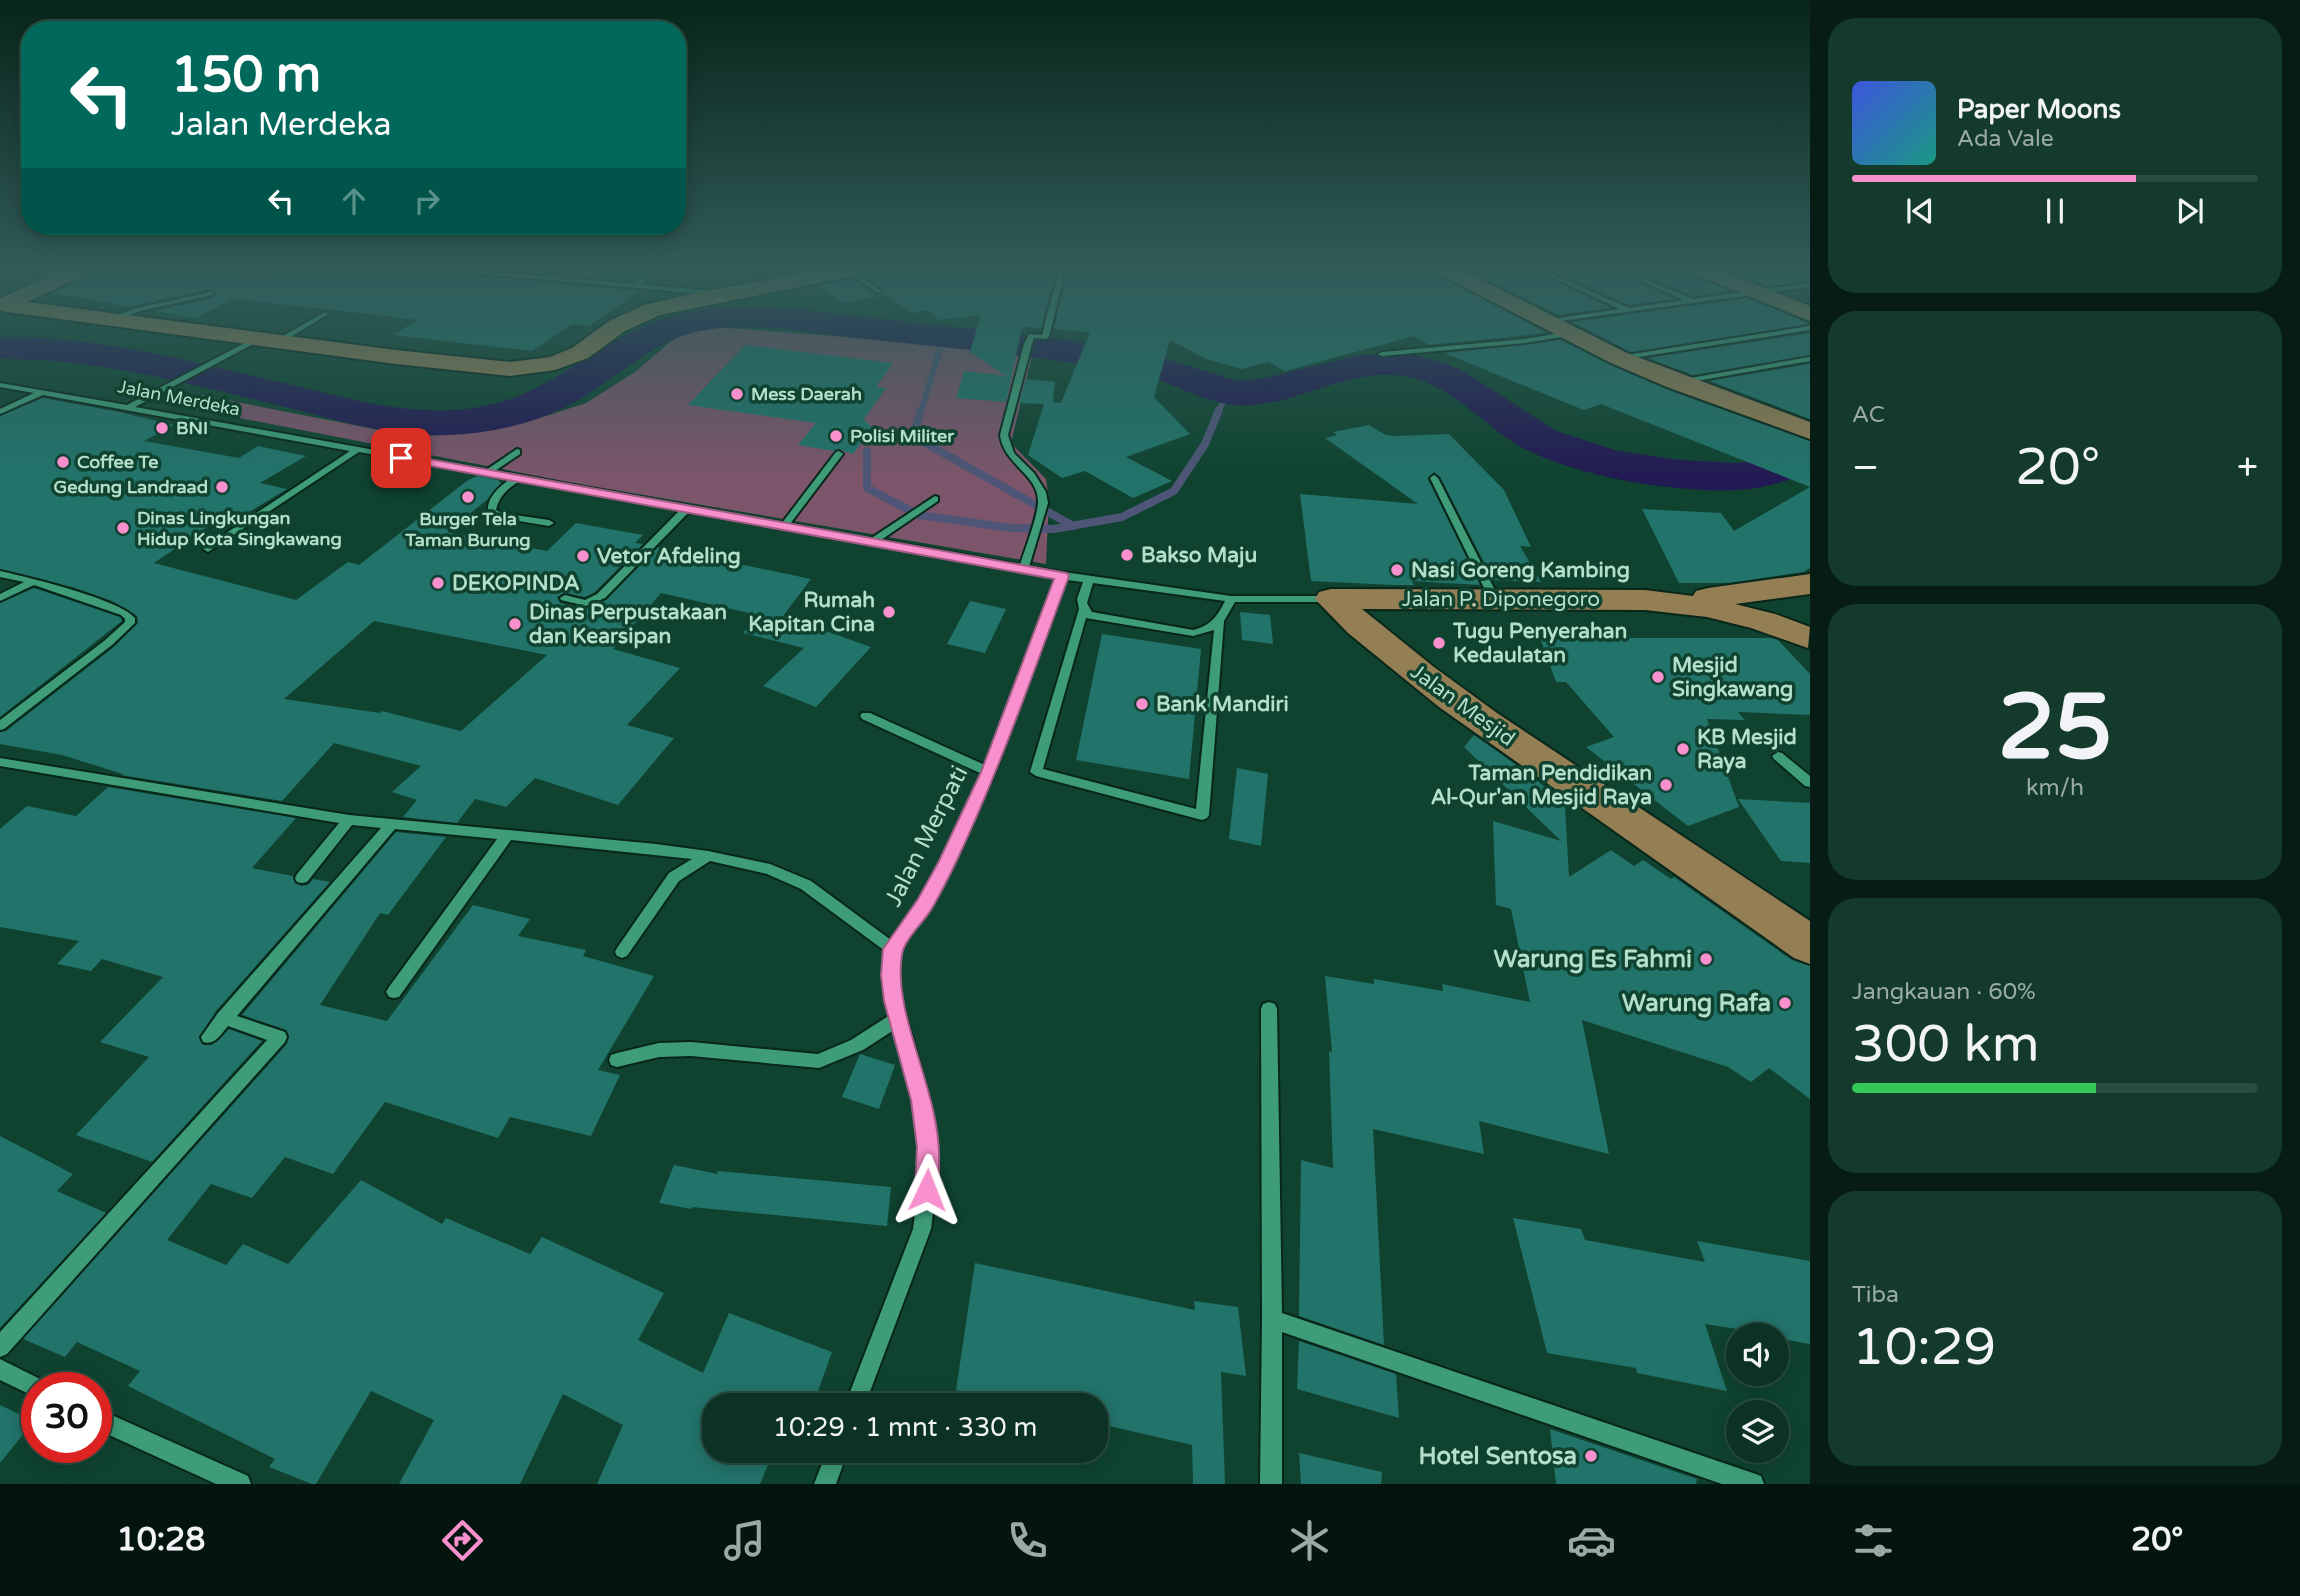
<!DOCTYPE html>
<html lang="id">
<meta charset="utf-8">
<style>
:root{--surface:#0b3224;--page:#143a2c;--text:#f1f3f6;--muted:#9aaaa6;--line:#2b4d41;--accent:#f790cd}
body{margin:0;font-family:"Varela Round",sans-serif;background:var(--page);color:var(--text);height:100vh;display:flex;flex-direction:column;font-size:26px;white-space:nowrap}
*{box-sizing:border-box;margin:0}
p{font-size:23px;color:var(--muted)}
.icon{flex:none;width:38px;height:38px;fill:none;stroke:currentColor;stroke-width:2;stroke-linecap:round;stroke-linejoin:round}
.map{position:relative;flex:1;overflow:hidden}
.panel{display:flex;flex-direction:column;gap:18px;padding:18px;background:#061c14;width:490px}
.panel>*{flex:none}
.top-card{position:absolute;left:21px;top:21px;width:665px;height:214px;border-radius:28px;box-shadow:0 4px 18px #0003,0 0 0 2px var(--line);background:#00695c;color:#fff;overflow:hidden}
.tools{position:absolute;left:1726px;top:1323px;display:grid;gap:14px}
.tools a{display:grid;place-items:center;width:63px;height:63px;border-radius:50%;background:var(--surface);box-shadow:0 4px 18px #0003,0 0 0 2px var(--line);font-size:35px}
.speed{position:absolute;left:21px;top:1372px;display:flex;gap:14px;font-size:35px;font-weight:700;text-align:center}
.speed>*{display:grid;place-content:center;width:91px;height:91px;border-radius:50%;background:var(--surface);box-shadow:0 4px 18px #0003,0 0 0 2px var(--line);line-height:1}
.speed .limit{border:10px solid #d22;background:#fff;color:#111}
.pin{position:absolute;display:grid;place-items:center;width:60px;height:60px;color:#fff;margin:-30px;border-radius:14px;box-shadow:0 4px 10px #0006}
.me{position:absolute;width:77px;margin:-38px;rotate:2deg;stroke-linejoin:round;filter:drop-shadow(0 0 5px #0008)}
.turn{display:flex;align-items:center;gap:24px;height:147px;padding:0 35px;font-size:32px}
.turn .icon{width:91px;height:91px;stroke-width:2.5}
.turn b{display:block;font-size:49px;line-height:60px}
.lanes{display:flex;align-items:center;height:66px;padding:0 35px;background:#0003;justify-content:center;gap:35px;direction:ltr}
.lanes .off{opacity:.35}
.big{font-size:52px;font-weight:600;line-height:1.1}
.panel .widget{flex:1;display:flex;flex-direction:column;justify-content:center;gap:10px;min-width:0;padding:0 24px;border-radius:28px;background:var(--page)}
.panel .dial{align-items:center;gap:0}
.dial b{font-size:91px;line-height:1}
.song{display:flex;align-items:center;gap:21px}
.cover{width:84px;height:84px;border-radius:10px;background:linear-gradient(135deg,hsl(230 70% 55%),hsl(170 70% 35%))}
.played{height:7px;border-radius:4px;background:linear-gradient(90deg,var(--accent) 70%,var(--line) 70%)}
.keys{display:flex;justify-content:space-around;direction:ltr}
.heat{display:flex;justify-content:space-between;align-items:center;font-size:38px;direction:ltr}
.charge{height:10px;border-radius:5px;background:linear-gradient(90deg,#34c759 60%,var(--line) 0)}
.trip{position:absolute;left:702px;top:1393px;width:406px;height:70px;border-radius:28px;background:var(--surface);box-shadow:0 4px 18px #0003,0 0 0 2px var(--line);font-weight:600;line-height:70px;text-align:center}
.tab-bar{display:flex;height:112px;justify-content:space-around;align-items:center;background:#04140e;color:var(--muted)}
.tab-bar .icon{width:49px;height:49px}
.tab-bar .current{color:var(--accent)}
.tab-bar b{font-size:32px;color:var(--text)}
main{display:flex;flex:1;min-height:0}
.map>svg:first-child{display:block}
.green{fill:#7c556b}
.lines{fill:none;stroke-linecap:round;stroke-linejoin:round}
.stream-far1{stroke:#4e5576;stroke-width:6}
.stream{stroke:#4e5576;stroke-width:8}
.river{fill:#221a52;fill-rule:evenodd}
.building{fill:#22736a;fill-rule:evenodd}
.minor-casing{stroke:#08261a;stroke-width:4}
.major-casing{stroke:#08261a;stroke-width:4}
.minor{fill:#3e9d78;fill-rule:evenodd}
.major{fill:#947e54;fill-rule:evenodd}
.route{fill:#f790cd;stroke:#a15e85;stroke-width:2}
.poi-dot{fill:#f790cd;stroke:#0f4330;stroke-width:2.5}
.labels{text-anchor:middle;stroke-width:7;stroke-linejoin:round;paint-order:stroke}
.far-poi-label{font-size:18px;font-weight:bold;fill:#b4dfca;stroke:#0f4330;text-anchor:start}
.far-street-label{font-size:18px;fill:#b4dfca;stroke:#0f4330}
.poi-label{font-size:21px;font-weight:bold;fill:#b4dfca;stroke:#0f4330;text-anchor:start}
.street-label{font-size:21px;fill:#b4dfca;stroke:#0f4330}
.near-street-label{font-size:24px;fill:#b4dfca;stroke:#0f4330}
.near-poi-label{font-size:24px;font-weight:bold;fill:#b4dfca;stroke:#0f4330;text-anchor:end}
</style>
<main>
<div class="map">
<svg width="1810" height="1484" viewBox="0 0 1810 1484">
<rect width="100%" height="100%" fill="#0f4330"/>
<path class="green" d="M690 325 949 345 1032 356 1011 443 1046 479 1049 500 1046 564 574 483 178 406 201 395 415 437 473 432 546 416 586 403 635 372Z"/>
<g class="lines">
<path class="stream-far1" d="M921 411 944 336
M1218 411 1230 392"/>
<path class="stream" d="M921 410 913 436 1073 526
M867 451V488L919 515 1011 528 1054 529 1122 517 1174 491 1205 444 1219 410"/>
<path class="river" d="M723 306 780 307 1069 340 1154 355 1238 381 1265 378 1359 355 1411 354 1445 363 1465 372 1556 431 1618 451 1680 460 1737 463 1758 460 1810 445V473C1786 481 1762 489 1737 490 1674 493 1570 476 1516 444 1483 423 1452 388 1413 378 1353 362 1296 409 1237 405 1202 403 1172 381 1138 374 1045 356 950 348 856 338 806 333 755 321 705 330 658 337 622 374 582 398 542 422 493 434 447 435 392 437 341 421 289 408 195 385 97 358 0 359V337C96 335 194 362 288 384 343 397 397 413 455 410 535 405 570 362 637 329 664 316 693 310 723 306Z"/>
</g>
<path class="building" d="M97 270H174L264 281 286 270H403L639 291 589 326 572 324 532 351 393 335 418 320 334 310 233 299 195 318 154 311 214 298 217 294 210 289 132 307 53 293Z
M582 270H644L634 281 571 276Z
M864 270H1056L1041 328 1022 327 1006 402 956 398 964 371 1006 376 970 352 981 315 938 320 929 310 913 313 885 295 843 303 818 286 852 279 875 295 884 293V290L861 274Z
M1067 270H1433L1438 276 1547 333 1429 345 1414 336 1285 371 1268 362 1242 369 1206 359 1170 340 1154 397 1190 434 1126 457 1172 481 1133 498 1085 471 1062 478 1028 455 1044 404 1019 403 1026 379 1055 382 1053 402 1061 403 1090 332 1054 329Z
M1468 270H1534L1611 308 1558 315Z
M1551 270H1614L1675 299 1629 305Z
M1632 270H1689L1694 276 1730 291 1693 296Z
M1727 270H1791L1810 277V281L1767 286Z
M1747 298 1810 324 1631 352 1572 322Z
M1810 333V355L1693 375 1648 358Z
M1561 340 1610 365 1666 389 1810 441V568L1803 572 1729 583H1679L1642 509 1721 513 1734 531 1810 487 1601 404 1584 410 1444 353Z
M745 345 893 363 876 387 886 388 864 419 872 428 853 454 838 449 834 451 798 445 816 423 688 405Z
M1810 364V419L1710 381Z
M43 398 119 412 174 425 144 441 239 458 258 446 306 456 260 483 287 489 246 514 231 511 154 563 296 600 348 562 359 565 468 480 478 476 498 480 501 483 488 499 447 532 547 551 576 523 643 535 635 543 643 544 595 592 585 597 564 593 557 597 560 603 585 609 606 600 658 547 811 579 783 616 871 647 816 707 763 686 804 648 743 633 758 615 661 593 613 649 680 668 627 725 674 738 618 805 535 778 506 807 475 799 457 823 403 817 417 800 392 792 421 766 334 743 282 801 121 775 123 774 62 755 0 744V732L6 731 114 647 138 623 137 616 112 601 72 587 0 569V416ZM374 621 547 655 461 731 382 711 380 713 284 699Z
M1369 425 1386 435 1395 436 1449 434 1504 490 1531 547 1520 546 1541 582 1493 580 1440 477 1434 472 1428 479 1480 585 1412 581 1414 585H1394L1311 581 1300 494 1418 504 1325 438 1337 435 1333 432Z
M34 588 120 617 122 621 0 717V603Z
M970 601 1006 609 985 653 947 644Z
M1240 612 1270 615 1273 644 1242 640Z
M1102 634 1201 649 1189 779 1076 760Z
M1540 638H1771L1778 640 1810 674V715L1738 712 1745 720 1707 719 1739 807 1688 826 1586 747 1614 737 1566 682H1556Z
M1474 735 1532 776 1565 805 1569 877 1611 850 1634 866 1643 860 1671 879 1674 877 1792 960 1810 966V1099L1769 1068 1751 1082 1728 1067 1582 1020 1609 1154 1479 1121 1484 1154 1373 1129 1384 1345 1299 1316 1301 1160 1333 1168 1329 1051 1332 1052 1325 976 1374 984V979L1443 991 1442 984 1530 1002 1511 909 1496 905 1493 821 1561 841 1464 747Z
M1237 768 1268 774 1261 846 1229 839Z
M108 787 296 818 252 868 293 876 295 883 301 886 308 885 313 879 330 882 216 1011 199 1038 203 1045H212L229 1029 262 1041 152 1162 76 1135 149 1057 100 1042 163 977 102 959 91 971 57 964 79 941 0 927V829L27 806 76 816Z
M1738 799 1810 803V863L1781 861Z
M396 832 446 837 388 915 380 913 320 1005 387 1021 473 905 530 919 518 936 586 950 583 956 654 976 598 1070 620 1075 591 1136 510 1117 498 1138 385 1102 333 1174 285 1157 252 1198 211 1184 167 1240 226 1265 243 1244 288 1264 361 1180 442 1224 446 1218 530 1254 542 1237 664 1293 638 1340 703 1373 729 1313 832 1352 813 1405H714V1451H774L760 1484H597L623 1425 563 1394 520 1484H399L434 1420 371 1391 316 1484H312L269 1467 275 1459 128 1386 140 1371 77 1342 65 1357 23 1339 287 1044 289 1036 286 1030 242 1015Z
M860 1054 895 1065 879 1109 842 1097Z
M0 1136 73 1174 57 1191 106 1213 0 1328Z
M674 1165 717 1174 718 1171 891 1187 887 1226 692 1207 691 1209 659 1203Z
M1513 1218 1581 1229 1585 1240 1705 1262 1697 1241 1810 1261V1344L1776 1338V1335L1705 1324 1727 1391 1637 1373 1636 1368 1547 1353Z
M975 1263 1195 1310 1194 1301 1238 1307 1246 1376 1221 1372 1225 1484H1193L1192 1445 1096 1423V1405H1021L956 1390Z
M1299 1341 1396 1374 1399 1418 1297 1389Z
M0 1405 34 1421 0 1463Z
M1550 1429 1697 1479 1696 1484H1556Z
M1299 1453 1382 1472 1381 1484H1301Z"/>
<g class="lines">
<g class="minor-casing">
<path id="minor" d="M36 270H49L71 276 68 278Z
M440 270H467L635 284 648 270H655L642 285 714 291 717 293 714 295Z
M846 270H852L882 292 877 293 847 272Z
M1059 270H1065L1049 337 1045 339 1034 338 1032 344 1008 435 1014 453 1034 473 1046 492 1048 503 1029 567 1231 596H1331L1336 599 1331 602H1235L1224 621 1209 815 1207 818 1202 820 1036 776 1030 772 1079 609 1077 599 1083 582 1066 580 995 772 955 861 929 908 900 950 899 975 902 1001 930 1100 937 1147 936 1190 931 1229 865 1405H845L913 1229 918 1190 919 1147 914 1100 894 1030 863 1050 819 1068 691 1056 659 1057 617 1067 611 1065 609 1060 611 1055 617 1053 659 1043 691 1042 818 1054 851 1040 890 1015 883 975 885 951 801 889 767 874 710 861 679 881 627 956 622 958 617 956 615 952 617 948 669 873 692 859 511 840 399 997 394 998 389 997 386 992 389 987 497 839 395 829 237 1016 285 1032 287 1037 285 1042 7 1354 0 1357V1332L267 1040 228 1026C221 1034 215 1046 203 1042L201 1037 218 1013 381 828 352 825 307 882 302 883 297 882 295 878 297 874 339 823 0 766V758L349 815 656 844 708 851 770 864 811 881 891 940 919 900 941 860 982 774 862 719 860 716 862 713H870L985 765 1056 578 689 512 605 598 586 606 561 600 560 598 565 595 585 600 597 594 680 510 520 481C508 488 499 496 496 510L502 513 549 520 554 523 549 526 500 518 488 513C486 498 499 487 510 479L359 452 208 552 203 549 205 547 350 451 43 395 0 414V409L34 393 0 387V383L127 405 256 337 260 339 259 341 135 407 486 470 517 449 520 450V454L495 471 782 523 836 452 839 451 843 454 790 524 870 539 935 496 938 497V501L881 540 1020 565C1025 549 1038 516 1038 501 1038 474 1004 465 1000 435L1024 344 1029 334 1042 335ZM1093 583 1225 601C1217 617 1210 626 1193 630L1092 612 1087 603ZM1086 618 1193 636 1214 630 1196 809 1043 769Z
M1536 270H1544L1629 308 1684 300 1616 270H1625L1693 299 1810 283V287L1546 323 1543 321 1544 320 1620 309Z
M211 292 214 294 213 295 140 311 110 322 107 320 136 308Z
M325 312 328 314 327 315 281 343 274 341Z
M1810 326V330L1620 360 1616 358 1620 356Z
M1571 331H1574V335L1525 343 1382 356 1378 354 1382 352 1525 339Z
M1810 357V361L1679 384 1675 382 1679 380Z
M1434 475 1438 478 1500 600 1499 602 1495 603 1490 600 1430 478Z
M0 571C27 577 119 599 135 618V623L112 645 4 729 0 730V720L104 641 125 622V619L121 615 34 585 0 601V594L24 582 0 577Z
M1778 752 1782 753 1810 776V787L1805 786 1774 759 1772 756Z
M1269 1002 1275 1004 1277 1009 1282 1313 1753 1473 1761 1476 1764 1484H1722L1282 1332V1484H1260L1262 1319 1261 1009 1263 1004Z
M0 1359 44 1381 47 1388H37V1398L0 1380Z
M96 1408 248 1476 251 1484H216L96 1429Z
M827 1451H848L836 1484H814Z"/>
</g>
<g class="major-casing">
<path id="major" d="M64 270H91L88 274 27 302 396 350 510 362 550 357 572 348 609 321 644 305 695 293 819 270H862L852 276 660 315 625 331 588 358 555 370 510 376 396 364 0 311V298Z
M1436 270H1462L1627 353 1810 422V439L1667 387 1611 363 1439 274Z
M1692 270H1720L1810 306V321L1695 274Z
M1810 574V594L1735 604 1775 614 1810 627 1808 648 1751 628 1707 617 1645 610 1362 609 1434 667 1497 713 1810 921V964L1794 958 1439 707 1348 633 1315 599 1319 592 1331 589 1645 590 1693 596 1696 591 1708 588Z"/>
</g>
<use href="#minor" class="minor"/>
<use href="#major" class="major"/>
</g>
<linearGradient id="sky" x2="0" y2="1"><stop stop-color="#08251a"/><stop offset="0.56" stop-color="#315b59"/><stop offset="1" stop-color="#315b59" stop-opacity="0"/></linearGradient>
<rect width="1810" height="478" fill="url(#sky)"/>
<path class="route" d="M401 454 1067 573 1069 576C1034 671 1001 766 958 858 950 875 941 893 931 910 923 923 905 939 902 954 892 1017 941 1091 939 1161 939 1174 940 1186 935 1198L927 1201 918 1198 915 1190 917 1147 911 1100 884 1001 881 975 883 949 918 899 939 861 981 772 1054 579 397 460V455Z"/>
<g class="poi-dot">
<circle cx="737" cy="394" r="7"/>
<circle cx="162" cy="428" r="7"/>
<circle cx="836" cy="436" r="7"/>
<circle cx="63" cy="462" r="7"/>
<circle cx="222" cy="487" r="7"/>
<circle cx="468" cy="497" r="7"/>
<circle cx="123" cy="528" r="7"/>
<circle cx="1127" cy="555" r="7"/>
<circle cx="583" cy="556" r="7"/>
<circle cx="1397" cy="570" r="7"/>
<circle cx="438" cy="583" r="7"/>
<circle cx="889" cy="612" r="7"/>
<circle cx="515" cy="624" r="7"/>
<circle cx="1439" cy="643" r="7"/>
<circle cx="1658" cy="677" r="7"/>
<circle cx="1142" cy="704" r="7"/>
<circle cx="1683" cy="749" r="7"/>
<circle cx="1666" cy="785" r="7"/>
<circle cx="1706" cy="959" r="7"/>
<circle cx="1785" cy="1003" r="7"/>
<circle cx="1591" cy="1456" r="7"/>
</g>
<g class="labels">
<g class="far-poi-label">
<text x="751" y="400">Mess Daerah</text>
<text x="176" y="434">BNI</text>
<text x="850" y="442">Polisi Militer</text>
<text x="77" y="468">Coffee Te</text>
<text x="208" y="493" text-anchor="end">Gedung Landraad</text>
<text x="137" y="524">Dinas Lingkungan<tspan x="137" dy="21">Hidup Kota Singkawang</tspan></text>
<text x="468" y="525" text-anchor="middle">Burger Tela<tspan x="468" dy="21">Taman Burung</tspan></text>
</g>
<g class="far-street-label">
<text transform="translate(179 398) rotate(11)" y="6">Jalan Merdeka</text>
</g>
<g class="poi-label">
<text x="1141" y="562">Bakso Maju</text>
<text x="597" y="563">Vetor Afdeling</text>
<text x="1411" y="577">Nasi Goreng Kambing</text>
<text x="452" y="590">DEKOPINDA</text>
<text x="875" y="607" text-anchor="end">Rumah<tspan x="875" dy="24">Kapitan Cina</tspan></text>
<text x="529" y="619">Dinas Perpustakaan<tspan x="529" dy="24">dan Kearsipan</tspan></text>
<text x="1453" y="638">Tugu Penyerahan<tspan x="1453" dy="24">Kedaulatan</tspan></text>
<text x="1672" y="672">Mesjid<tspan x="1672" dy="24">Singkawang</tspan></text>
<text x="1156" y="711">Bank Mandiri</text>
<text x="1697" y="744">KB Mesjid<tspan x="1697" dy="24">Raya</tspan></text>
<text x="1652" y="780" text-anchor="end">Taman Pendidikan<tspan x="1652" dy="24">Al-Qur'an Mesjid Raya</tspan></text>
</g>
<g class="street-label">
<text x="1501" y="606">Jalan P. Diponegoro</text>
<text transform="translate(1463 705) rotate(36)" y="7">Jalan Mesjid</text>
</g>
<g class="near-street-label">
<text transform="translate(926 836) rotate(-63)" y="8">Jalan Merpati</text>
</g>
<g class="near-poi-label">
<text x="1692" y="967">Warung Es Fahmi</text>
<text x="1771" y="1011">Warung Rafa</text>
<text x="1577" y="1464">Hotel Sentosa</text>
</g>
</g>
</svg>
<div class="tools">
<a><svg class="icon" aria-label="sound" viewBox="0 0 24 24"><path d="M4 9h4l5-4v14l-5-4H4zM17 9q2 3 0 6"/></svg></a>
<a><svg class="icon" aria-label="layers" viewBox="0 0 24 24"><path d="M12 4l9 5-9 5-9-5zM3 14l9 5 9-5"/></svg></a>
</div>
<div class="speed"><div class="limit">30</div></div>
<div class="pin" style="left:401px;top:458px;background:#d93025"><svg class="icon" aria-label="arrive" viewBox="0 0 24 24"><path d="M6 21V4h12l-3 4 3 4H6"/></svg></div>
<svg class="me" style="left:927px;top:1190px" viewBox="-20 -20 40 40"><path d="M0-17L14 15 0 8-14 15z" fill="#f790cd" stroke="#fff" stroke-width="4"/></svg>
<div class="trip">10:29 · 1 mnt · 330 m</div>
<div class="top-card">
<div class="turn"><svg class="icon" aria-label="left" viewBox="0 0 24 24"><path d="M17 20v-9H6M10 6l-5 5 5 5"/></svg><div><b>150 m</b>Jalan Merdeka</div></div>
<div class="lanes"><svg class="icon" aria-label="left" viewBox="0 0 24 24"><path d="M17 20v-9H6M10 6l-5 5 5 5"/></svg><svg class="icon off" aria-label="ahead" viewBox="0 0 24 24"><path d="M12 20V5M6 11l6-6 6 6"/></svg><svg class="icon off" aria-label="right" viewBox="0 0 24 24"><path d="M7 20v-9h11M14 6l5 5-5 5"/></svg></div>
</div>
</div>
<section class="panel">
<div class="widget">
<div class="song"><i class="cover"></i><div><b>Paper Moons</b><p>Ada Vale</p></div></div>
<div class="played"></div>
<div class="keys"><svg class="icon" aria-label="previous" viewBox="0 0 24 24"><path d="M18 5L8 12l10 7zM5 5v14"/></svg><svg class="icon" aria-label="pause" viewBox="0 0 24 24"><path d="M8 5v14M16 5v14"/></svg><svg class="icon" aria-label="next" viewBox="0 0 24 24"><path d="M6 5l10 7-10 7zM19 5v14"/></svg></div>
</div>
<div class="widget"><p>AC</p>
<div class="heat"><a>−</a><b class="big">20°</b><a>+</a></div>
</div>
<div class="widget dial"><b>25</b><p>km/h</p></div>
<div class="widget"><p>Jangkauan · 60%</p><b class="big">300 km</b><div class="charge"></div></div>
<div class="widget"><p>Tiba</p><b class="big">10:29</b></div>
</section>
</main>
<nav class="tab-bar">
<b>10:28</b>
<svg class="icon current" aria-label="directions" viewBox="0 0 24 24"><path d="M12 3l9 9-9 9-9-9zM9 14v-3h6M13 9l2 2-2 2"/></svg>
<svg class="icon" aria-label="music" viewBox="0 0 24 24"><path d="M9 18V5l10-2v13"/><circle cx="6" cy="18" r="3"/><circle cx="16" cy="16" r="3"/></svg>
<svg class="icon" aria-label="phone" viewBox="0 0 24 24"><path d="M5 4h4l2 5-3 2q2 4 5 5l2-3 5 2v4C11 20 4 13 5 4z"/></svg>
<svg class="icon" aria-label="climate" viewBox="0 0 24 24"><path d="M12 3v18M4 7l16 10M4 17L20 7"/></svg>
<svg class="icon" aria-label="car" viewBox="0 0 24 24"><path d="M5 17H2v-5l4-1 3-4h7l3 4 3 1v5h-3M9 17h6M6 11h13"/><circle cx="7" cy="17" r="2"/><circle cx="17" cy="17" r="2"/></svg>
<svg class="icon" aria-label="filters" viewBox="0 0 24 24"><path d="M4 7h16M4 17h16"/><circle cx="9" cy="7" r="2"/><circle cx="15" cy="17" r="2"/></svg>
<b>20°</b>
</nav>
